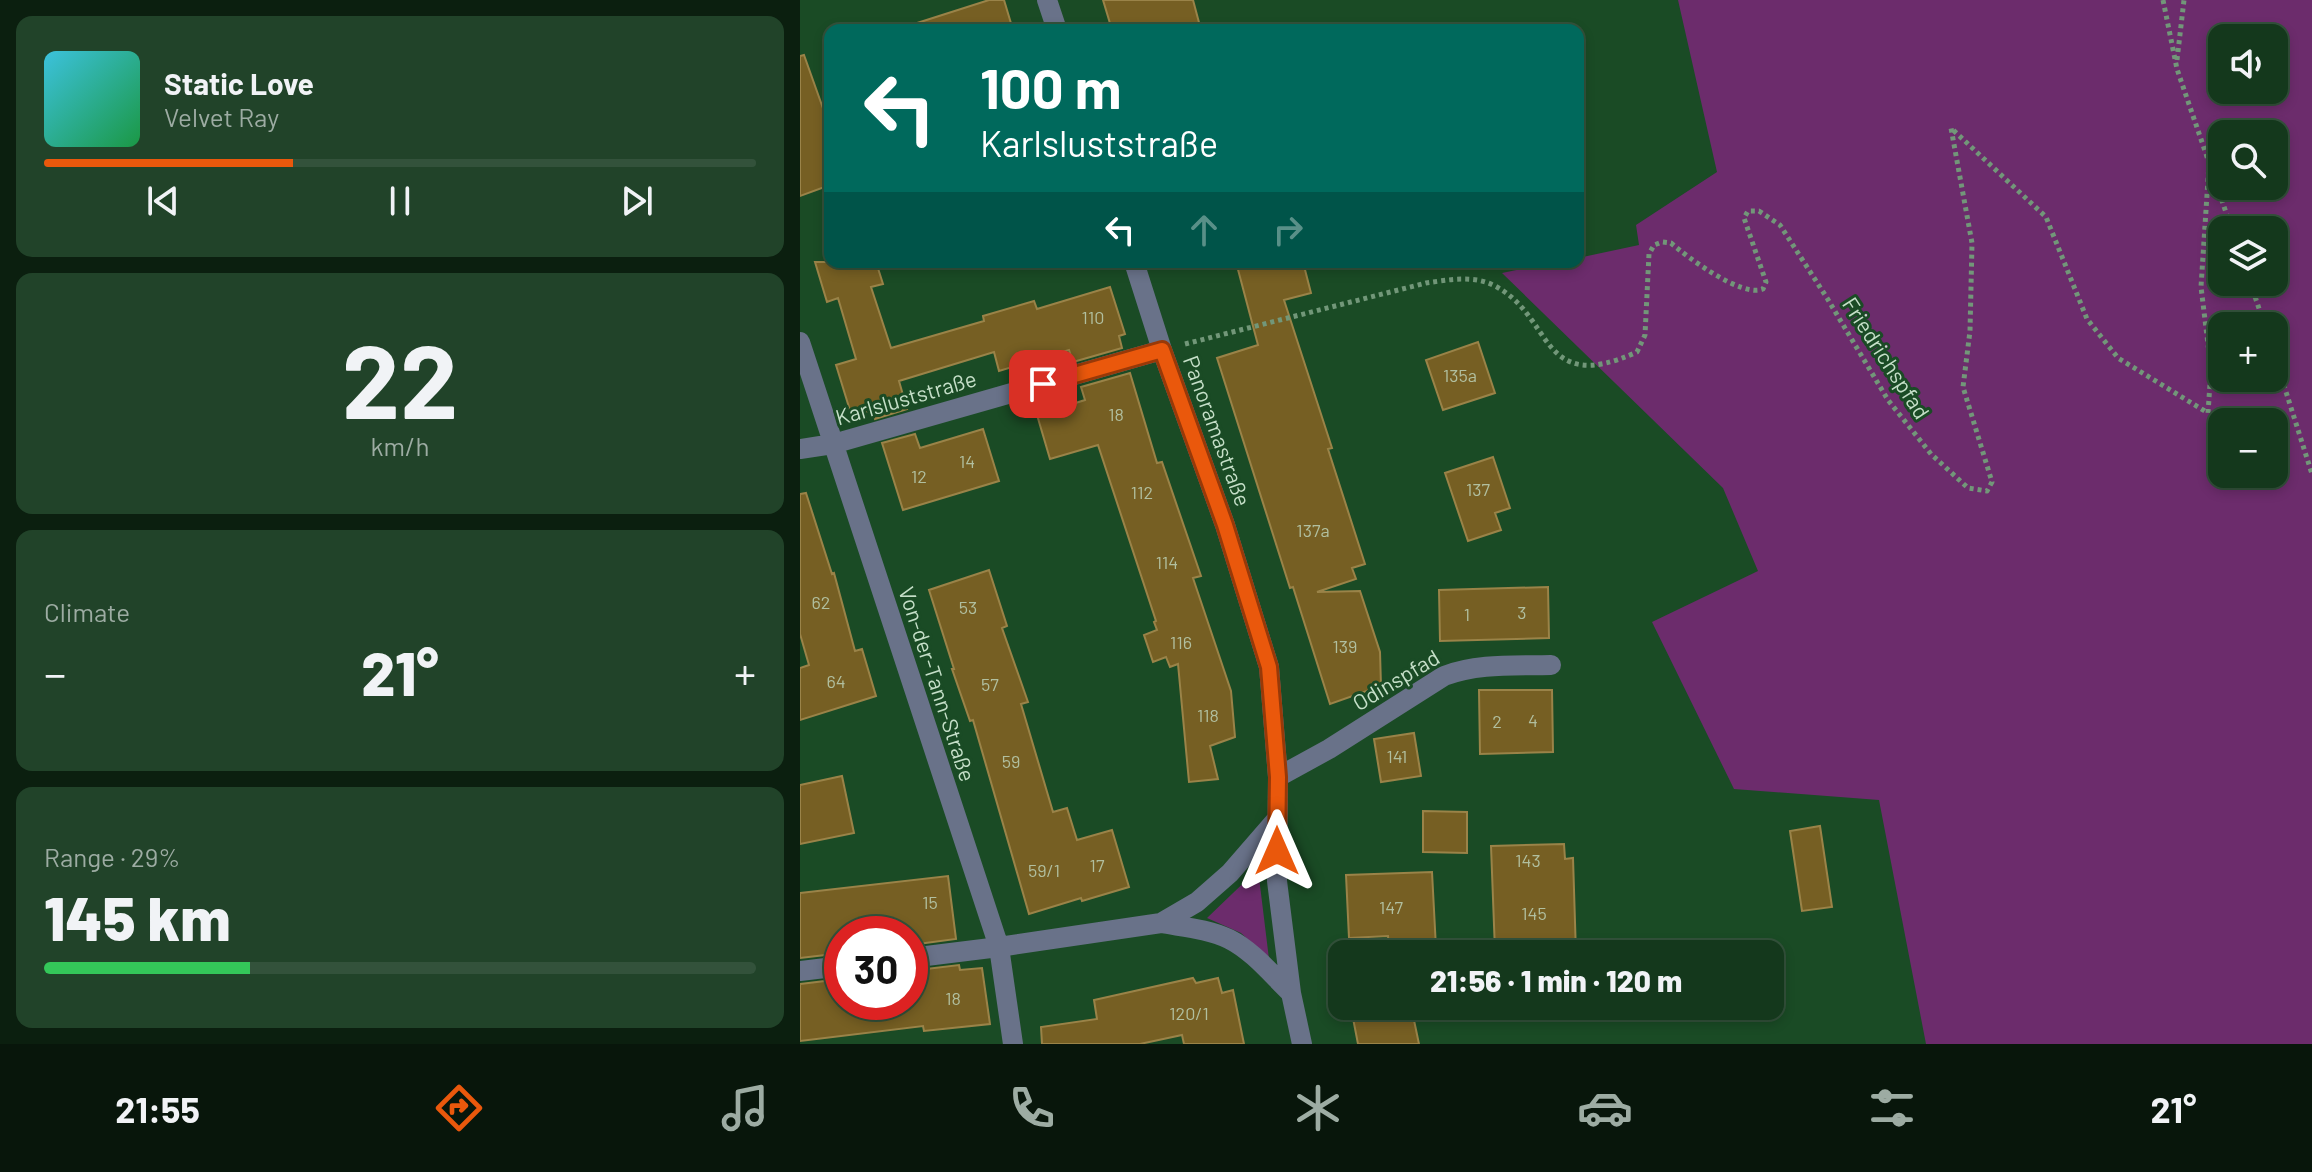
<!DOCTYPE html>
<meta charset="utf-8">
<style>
:root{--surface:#14381c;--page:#214329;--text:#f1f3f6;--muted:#9daca3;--line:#33523b;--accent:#ea580c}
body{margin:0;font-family:Barlow,sans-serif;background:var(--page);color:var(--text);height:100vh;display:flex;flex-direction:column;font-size:30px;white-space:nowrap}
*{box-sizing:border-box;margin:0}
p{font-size:26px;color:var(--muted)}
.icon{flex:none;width:44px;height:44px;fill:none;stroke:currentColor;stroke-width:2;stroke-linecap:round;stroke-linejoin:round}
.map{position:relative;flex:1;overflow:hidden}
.details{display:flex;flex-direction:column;gap:16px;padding:16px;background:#0b1f0f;width:800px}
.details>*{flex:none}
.hud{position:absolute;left:24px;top:24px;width:760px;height:244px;border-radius:16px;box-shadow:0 4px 12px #0003,0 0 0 2px var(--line);background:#00695c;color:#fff;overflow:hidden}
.buttons{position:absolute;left:1408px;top:24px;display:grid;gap:16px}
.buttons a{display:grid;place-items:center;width:80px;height:80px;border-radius:16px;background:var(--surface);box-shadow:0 4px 12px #0003,0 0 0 2px var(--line);font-size:40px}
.speed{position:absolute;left:24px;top:916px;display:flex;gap:16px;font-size:40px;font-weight:700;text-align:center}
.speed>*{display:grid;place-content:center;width:104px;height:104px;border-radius:50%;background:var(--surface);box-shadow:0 4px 12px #0003,0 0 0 2px var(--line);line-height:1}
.speed .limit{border:12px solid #d22;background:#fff;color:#111}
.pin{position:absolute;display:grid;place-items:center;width:68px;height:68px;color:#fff;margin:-34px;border-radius:16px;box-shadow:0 4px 12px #0006}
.me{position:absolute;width:88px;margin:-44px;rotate:0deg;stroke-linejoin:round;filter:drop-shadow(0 0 6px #0008)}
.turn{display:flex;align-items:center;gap:28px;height:168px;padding:0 24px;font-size:36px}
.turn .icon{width:104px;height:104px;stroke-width:2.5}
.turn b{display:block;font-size:56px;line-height:68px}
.lanes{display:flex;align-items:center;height:76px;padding:0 24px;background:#0003;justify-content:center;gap:40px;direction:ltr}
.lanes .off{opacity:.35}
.big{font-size:60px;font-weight:800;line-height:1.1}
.details .widget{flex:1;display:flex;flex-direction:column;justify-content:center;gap:12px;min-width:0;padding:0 28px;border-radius:16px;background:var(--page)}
.details .dial{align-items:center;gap:0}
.dial b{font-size:104px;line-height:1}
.song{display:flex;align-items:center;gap:24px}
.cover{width:96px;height:96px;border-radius:12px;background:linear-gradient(135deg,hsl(190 70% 55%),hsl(140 70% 35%))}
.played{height:8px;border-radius:4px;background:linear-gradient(90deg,var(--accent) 35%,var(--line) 35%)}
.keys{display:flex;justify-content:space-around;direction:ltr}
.heat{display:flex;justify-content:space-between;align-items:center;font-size:44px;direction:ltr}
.charge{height:12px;border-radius:6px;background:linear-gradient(90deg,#34c759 29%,var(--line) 0)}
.trip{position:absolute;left:528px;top:940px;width:456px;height:80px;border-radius:16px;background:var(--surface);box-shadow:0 4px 12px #0003,0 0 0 2px var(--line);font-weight:800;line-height:80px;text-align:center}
.menu{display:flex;height:128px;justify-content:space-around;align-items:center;background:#08160b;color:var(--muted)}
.menu .icon{width:56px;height:56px}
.menu .selected{color:var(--accent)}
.menu b{font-size:36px;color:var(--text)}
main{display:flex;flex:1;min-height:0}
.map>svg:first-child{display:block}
.green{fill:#6c2c6c;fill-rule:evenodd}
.building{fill:#765f23;stroke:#9a8348;stroke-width:2}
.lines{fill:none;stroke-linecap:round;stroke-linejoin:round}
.path{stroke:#729779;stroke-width:5;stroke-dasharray:4 4;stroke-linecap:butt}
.minor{stroke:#697289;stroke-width:20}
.route-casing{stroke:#983908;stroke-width:20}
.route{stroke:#ea580c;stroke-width:14}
.labels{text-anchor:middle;stroke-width:6;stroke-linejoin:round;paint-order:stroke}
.number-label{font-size:18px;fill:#b1bf9f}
.street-label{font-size:22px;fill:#c5dfc8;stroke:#1a4b25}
</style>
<main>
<section class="details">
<div class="widget">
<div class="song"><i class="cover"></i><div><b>Static Love</b><p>Velvet Ray</p></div></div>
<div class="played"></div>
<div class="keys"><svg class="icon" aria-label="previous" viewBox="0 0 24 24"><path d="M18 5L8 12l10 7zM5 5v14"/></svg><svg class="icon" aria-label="pause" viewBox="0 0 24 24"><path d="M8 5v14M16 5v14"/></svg><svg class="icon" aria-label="next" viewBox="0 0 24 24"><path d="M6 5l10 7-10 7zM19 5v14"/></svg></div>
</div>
<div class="widget dial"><b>22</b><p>km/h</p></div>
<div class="widget"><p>Climate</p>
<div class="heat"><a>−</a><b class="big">21°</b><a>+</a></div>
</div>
<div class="widget"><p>Range · 29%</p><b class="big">145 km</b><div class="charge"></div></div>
</section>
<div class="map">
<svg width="1512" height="1044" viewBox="0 0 1512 1044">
<rect width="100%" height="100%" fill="#1a4b25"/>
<path class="green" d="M878 0H1512V1044H1126L1079 800 934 789 852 622 958 571 923 488 702 273 756 262H778V258L839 245 836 225 917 172ZM1422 38H1474V90H1422ZM1422 134H1474V186H1422ZM1422 230H1474V282H1422ZM1422 326H1474V378H1422ZM1422 422H1474V474H1422Z
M458 869 469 959 441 933 407 918Z"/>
<path class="building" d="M189 0H204L213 30H115L114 24Z
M303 0H393L401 30H312Z
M4 55 30 128V185L0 196V56Z
M15 262H76L83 284 71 287 91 348 184 321 183 316 234 301 237 309 310 287 325 334 319 336 322 348 273 362 269 350 199 371 194 352 99 381 107 409 75 419 72 410 52 417 36 365 56 359 38 298 27 302Z
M436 262H503L511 293 484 300 532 448 528 449 565 564 552 568 556 579 517 592 560 591 580 652 581 686 530 704 493 587 490 588 417 358 458 345Z
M678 342 695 393 643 410 626 360Z
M330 373 357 463 362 462 401 576 393 578 431 691 435 737 410 746 418 779 389 782 378 664 370 667 366 657 353 662 344 635 357 630 354 622 356 621 298 445 250 459 237 415 285 400 281 387Z
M183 429 199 481 103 510 82 443 115 434 120 448Z
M693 457 710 508 695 513 701 530 668 541 645 473Z
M6 493 32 574 34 573 55 651 62 649 76 696 0 720V668L9 665 0 634V494Z
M189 570 207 626 202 628 228 702 221 704 253 812 267 808 277 840 312 830 329 887 282 901 281 898 229 914 173 720 170 721 152 669H154L129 590Z
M748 587 749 638 640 641 639 590Z
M679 690H752L753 752 680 754Z
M614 733 621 776 581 782 574 739Z
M42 776 54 833 0 844V785Z
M623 811 667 812V853L623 852Z
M1020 826 1032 907 1002 911 990 831Z
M764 844 765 859 773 858 776 954H706V951H695L691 846Z
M632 872 636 948 589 950 588 936 549 938 546 875Z
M148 876 156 939 110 945V931L79 934H42V953L0 958V893Z
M159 965 160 970 182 968 190 1024 124 1031 123 1026 0 1041V984L42 979V1002H110V971Z
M393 978 396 983 418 978 422 993 433 990 444 1044H384L382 1035 340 1044H242L241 1027 297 1019 294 1000Z
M592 1006H611L619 1044H558L552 1013Z"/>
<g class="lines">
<path class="path" d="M1363 0 1377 69 1432 230
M1377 60 1384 0
M1450 282 1465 326
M385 344 626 283C647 280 673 275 693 285 755 315 737 397 837 352L845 335 849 254 854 245 862 242 871 243C887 257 942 298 963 289L966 282 944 218 948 211H959L980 225 1027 298 1088 400 1131 454 1168 488 1187 491 1192 482 1163 387 1170 331 1172 243 1151 128 1246 217 1287 319 1318 358 1408 413 1411 369 1401 287 1409 164
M1474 354 1512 474"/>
<path class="minor" d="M247 0 257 30
M334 262 362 350 425 525 469 667 478 777 477 881 491 993 502 1044
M0 342 199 947 213 1044
M0 449 33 444 362 350
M478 777 529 749 644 676C678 663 715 666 751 665
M361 923C383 927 409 929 429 939 453 951 472 975 491 993
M110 958 199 947 361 923 397 902 430 873 476 820
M0 971 42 966"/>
</g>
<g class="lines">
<g class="route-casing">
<path id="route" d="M243 384 362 350 425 525 469 667 478 777 477 851"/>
</g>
<use href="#route" class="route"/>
</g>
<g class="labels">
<g class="number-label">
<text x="293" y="324">110</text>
<text x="660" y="382">135a</text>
<text x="316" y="421">18</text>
<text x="167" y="468">14</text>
<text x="119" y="483">12</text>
<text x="678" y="496">137</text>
<text x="342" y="499">112</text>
<text x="513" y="537">137a</text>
<text x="367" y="569">114</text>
<text x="21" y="609">62</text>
<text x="168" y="614">53</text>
<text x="722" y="619">3</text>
<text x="667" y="621">1</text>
<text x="381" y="649">116</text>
<text x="545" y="653">139</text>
<text x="36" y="688">64</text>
<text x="190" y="691">57</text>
<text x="408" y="722">118</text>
<text x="733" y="727">4</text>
<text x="697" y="728">2</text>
<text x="597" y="763">141</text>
<text x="211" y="768">59</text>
<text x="728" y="867">143</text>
<text x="297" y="872">17</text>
<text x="244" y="877">59/1</text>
<text x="130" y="909">15</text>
<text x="591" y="914">147</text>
<text x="734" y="920">145</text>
<text x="153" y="1005">18</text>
<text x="389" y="1020">120/1</text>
</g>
<g class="street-label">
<text transform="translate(1086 358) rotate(57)" y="8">Friedrichspfad</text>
<text transform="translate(106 398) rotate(-16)" y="8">Karlsluststraße</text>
<text transform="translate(417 431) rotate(70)" y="8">Panoramastraße</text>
<text transform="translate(596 680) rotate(-31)" y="8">Odinspfad</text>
<text transform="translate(137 684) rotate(72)" y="8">Von-der-Tann-Straße</text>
</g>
</g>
</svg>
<div class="buttons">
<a><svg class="icon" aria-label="sound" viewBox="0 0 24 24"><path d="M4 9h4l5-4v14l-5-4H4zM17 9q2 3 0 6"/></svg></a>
<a><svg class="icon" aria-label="search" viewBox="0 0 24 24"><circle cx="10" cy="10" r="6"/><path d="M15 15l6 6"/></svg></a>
<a><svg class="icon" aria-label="layers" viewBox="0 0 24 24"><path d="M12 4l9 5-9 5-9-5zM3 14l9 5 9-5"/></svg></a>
<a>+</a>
<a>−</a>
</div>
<div class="speed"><div class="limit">30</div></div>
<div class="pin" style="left:243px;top:384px;background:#d93025"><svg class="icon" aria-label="arrive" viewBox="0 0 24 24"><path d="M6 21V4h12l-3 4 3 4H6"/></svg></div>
<svg class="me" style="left:477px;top:851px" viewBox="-20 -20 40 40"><path d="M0-17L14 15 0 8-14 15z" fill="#ea580c" stroke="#fff" stroke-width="4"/></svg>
<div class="trip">21:56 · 1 min · 120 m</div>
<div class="hud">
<div class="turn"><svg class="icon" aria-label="left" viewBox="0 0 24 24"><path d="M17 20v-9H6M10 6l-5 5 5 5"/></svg><div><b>100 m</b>Karlsluststraße</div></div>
<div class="lanes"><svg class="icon" aria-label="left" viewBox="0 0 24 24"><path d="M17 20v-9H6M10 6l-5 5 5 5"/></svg><svg class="icon off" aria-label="ahead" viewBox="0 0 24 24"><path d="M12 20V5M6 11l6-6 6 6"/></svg><svg class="icon off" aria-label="right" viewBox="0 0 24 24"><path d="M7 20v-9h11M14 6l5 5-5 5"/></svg></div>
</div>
</div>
</main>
<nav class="menu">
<b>21:55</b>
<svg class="icon selected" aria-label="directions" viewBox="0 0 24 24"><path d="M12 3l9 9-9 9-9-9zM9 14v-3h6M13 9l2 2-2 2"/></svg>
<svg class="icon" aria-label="music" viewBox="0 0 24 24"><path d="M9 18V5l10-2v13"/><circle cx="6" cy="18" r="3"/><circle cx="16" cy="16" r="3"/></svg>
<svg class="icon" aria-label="phone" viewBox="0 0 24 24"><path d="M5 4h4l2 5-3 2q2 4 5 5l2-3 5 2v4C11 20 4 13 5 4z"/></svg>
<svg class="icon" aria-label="climate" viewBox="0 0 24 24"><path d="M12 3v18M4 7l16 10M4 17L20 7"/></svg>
<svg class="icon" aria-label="car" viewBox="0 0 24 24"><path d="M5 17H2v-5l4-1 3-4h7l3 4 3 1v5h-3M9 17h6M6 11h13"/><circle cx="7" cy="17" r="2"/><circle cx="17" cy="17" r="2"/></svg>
<svg class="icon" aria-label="filters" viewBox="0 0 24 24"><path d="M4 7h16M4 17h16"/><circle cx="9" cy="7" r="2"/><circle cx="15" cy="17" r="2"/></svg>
<b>21°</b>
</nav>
